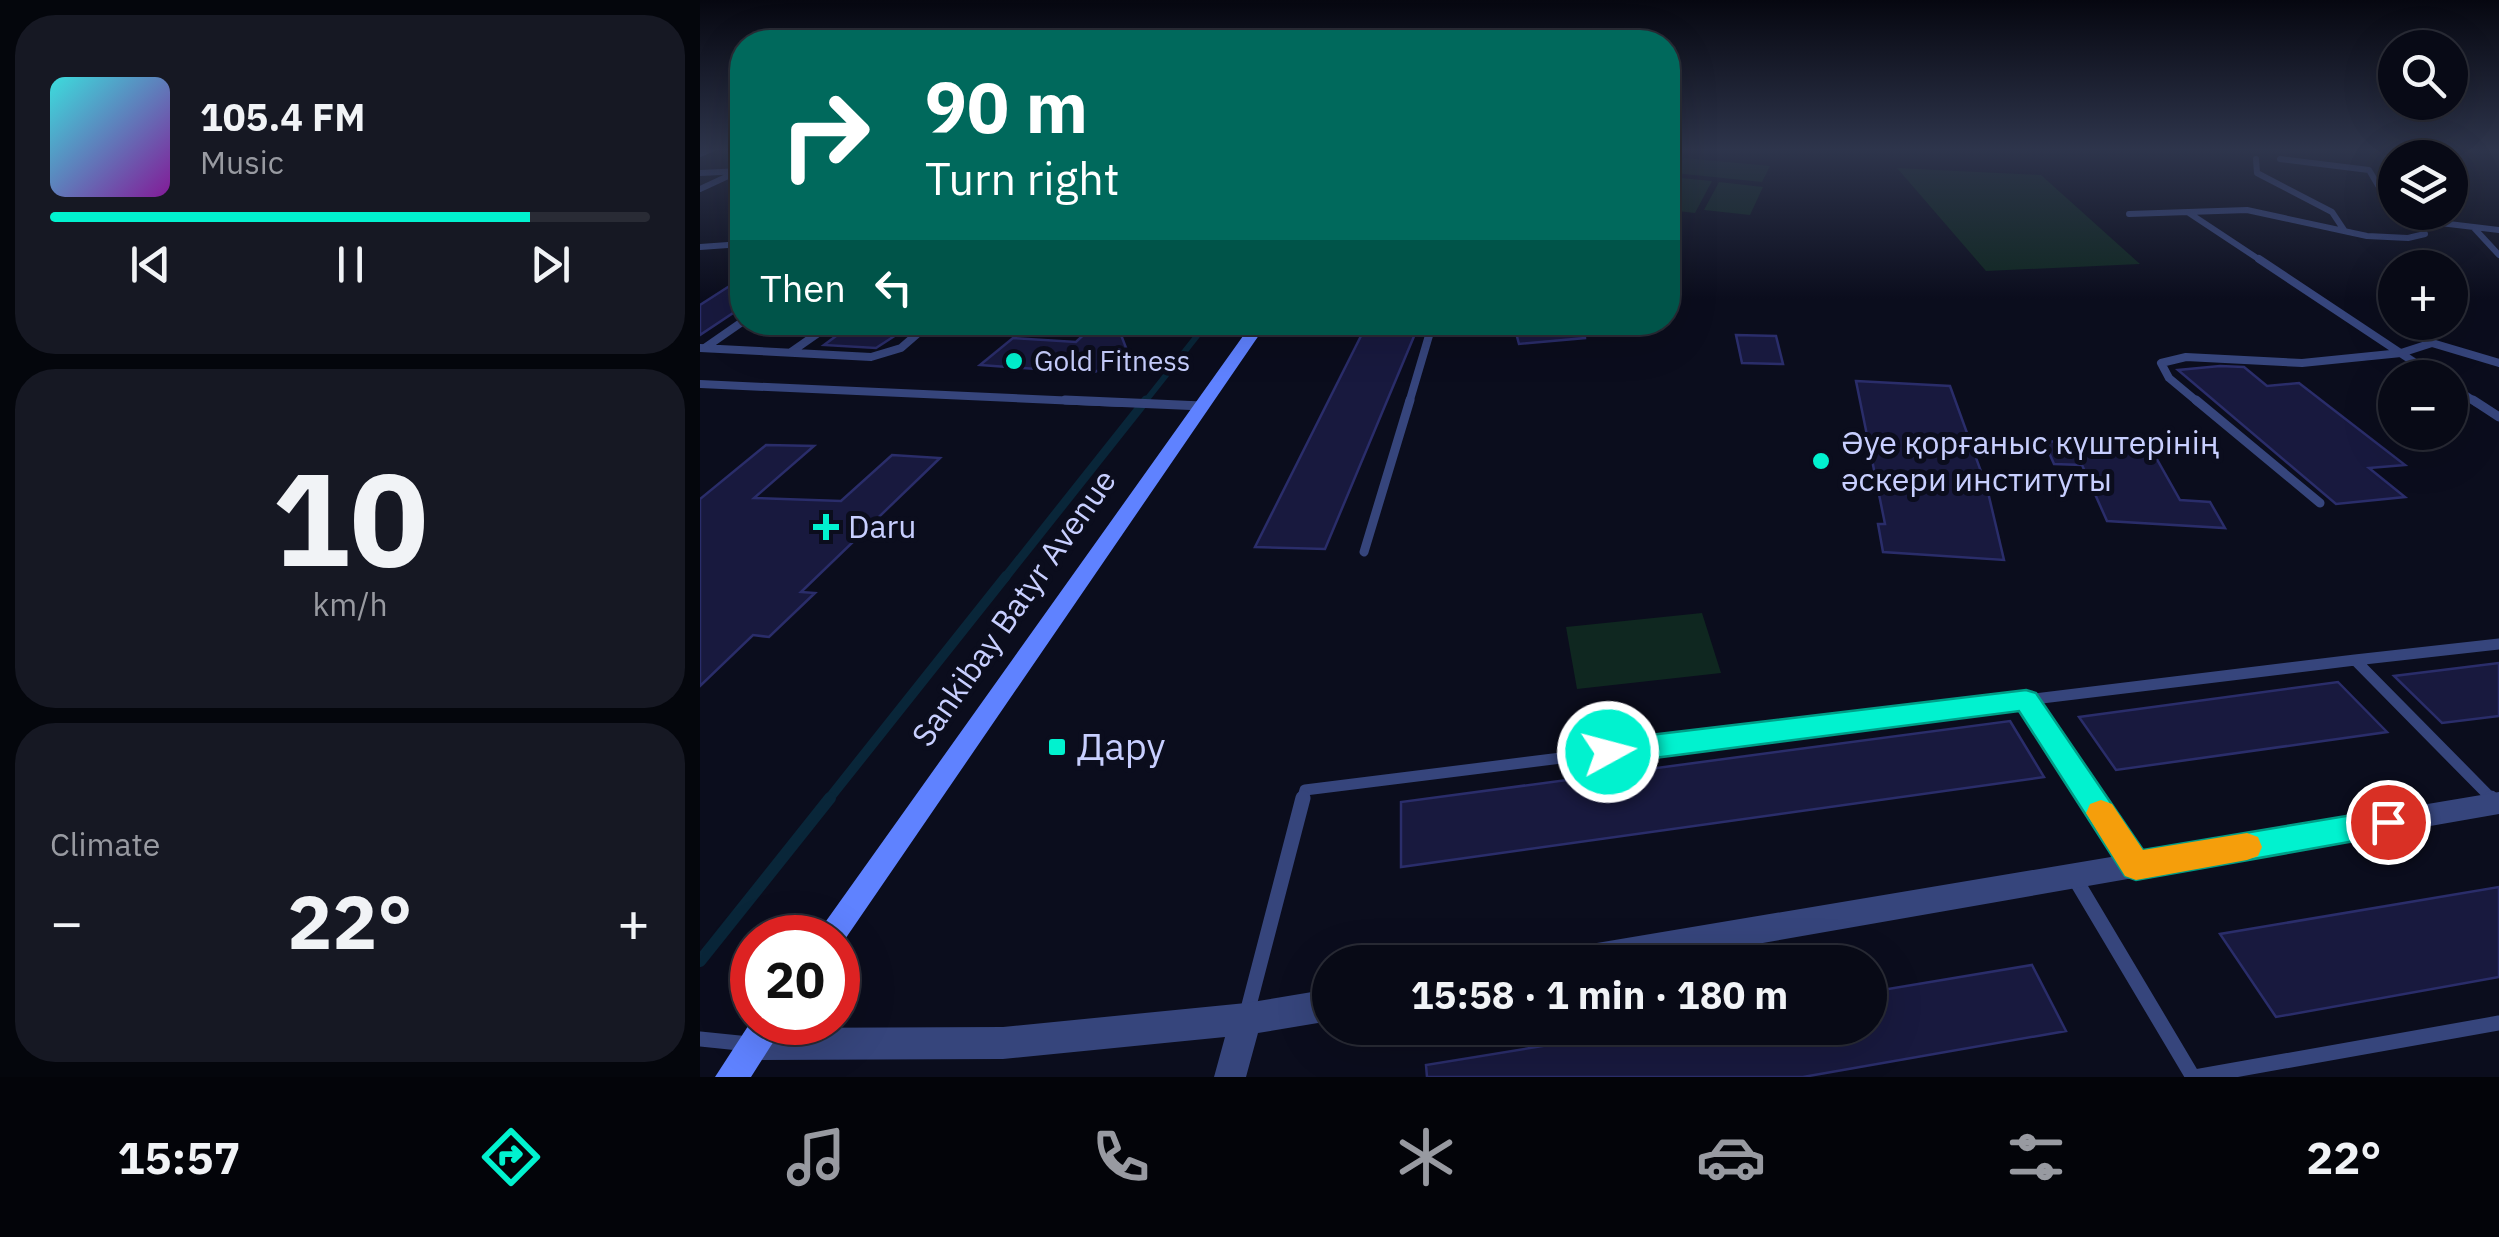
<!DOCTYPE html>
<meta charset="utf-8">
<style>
:root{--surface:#080a16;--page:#161823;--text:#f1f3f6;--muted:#989aa1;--line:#292b35;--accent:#01f2cf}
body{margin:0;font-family:"IBM Plex Sans",sans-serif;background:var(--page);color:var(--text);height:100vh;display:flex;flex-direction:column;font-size:38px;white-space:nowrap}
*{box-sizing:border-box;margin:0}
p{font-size:32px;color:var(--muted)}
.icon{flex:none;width:55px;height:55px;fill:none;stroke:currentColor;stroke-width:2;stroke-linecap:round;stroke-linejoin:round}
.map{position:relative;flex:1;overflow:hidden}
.side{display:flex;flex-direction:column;gap:15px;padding:15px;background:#04060c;width:700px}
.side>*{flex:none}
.hud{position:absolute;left:30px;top:30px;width:950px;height:305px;border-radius:40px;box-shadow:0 10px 40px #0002,0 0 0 2px var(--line);background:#00695c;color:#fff;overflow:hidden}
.tools{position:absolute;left:1678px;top:30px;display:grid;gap:20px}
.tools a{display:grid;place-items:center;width:90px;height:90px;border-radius:50%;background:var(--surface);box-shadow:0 10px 40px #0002,0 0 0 2px var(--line);font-size:50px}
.speed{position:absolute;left:30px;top:915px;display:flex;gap:20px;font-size:50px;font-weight:700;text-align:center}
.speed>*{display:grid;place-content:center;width:130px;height:130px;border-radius:50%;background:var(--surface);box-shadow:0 10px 40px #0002,0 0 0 2px var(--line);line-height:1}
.speed .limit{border:15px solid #d22;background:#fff;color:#111}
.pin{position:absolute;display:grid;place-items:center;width:85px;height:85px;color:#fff;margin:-42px;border:5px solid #fff;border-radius:50%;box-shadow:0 2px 10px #0007}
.me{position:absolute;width:110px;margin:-55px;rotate:83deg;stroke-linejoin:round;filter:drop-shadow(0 0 8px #0008)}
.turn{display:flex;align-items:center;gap:35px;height:210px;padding:0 30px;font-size:45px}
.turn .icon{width:130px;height:130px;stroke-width:2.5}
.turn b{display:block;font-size:70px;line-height:85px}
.then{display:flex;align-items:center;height:95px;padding:0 30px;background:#0003;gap:20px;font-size:38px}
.big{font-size:75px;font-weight:700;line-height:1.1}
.side .tile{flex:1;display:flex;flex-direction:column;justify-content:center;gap:15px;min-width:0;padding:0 35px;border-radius:40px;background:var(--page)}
.side .dial{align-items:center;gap:0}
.dial b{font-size:130px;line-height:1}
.song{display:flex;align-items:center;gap:30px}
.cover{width:120px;height:120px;border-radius:15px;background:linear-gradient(135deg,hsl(180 70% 55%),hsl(290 70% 35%))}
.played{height:10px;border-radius:5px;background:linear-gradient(90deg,var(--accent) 80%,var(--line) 80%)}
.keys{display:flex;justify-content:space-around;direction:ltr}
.heat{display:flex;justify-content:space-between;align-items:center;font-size:55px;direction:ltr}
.trip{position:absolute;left:612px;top:945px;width:575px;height:100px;border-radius:50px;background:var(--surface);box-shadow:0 10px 40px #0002,0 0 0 2px var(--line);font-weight:700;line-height:100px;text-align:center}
.dock{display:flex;height:160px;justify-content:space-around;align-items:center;background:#030409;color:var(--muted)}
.dock .icon{width:70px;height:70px}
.dock .on{color:var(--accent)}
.dock b{font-size:45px;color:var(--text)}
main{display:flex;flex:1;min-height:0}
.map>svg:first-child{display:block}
.green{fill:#0f2720}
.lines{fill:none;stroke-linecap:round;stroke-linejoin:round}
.stream-far3{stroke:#092639;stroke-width:6}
.stream-far2{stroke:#092639;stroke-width:9}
.stream-far1{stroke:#092639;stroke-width:10}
.stream{stroke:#092639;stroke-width:12}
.building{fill:#18193e;stroke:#2a2d6a;stroke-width:2.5}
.lane-far4{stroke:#36457c;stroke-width:6}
.lane-far3{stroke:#36457c;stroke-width:8}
.lane-far2{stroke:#36457c;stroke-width:9}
.lane-far1{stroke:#36457c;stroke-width:11}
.lane{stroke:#36457c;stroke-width:15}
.street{fill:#36457c;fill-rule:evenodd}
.secondary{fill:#5f82ff;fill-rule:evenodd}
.route{fill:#01f2cf;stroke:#019d87;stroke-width:2.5}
.slow{fill:#f59e0b}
.poi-dot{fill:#01f2cf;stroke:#0b0d1d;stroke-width:4}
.labels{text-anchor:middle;stroke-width:10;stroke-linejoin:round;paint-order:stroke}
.far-poi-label{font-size:28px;fill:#c8cfff;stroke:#0b0d1d;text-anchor:start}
.poi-label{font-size:32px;fill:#c8cfff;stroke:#0b0d1d;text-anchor:start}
.street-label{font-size:32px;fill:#c8cfff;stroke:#0b0d1d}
.near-poi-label{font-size:38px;fill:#c8cfff;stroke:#0b0d1d;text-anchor:start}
</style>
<main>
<section class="side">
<div class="tile">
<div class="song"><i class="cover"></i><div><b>105.4 FM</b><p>Music</p></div></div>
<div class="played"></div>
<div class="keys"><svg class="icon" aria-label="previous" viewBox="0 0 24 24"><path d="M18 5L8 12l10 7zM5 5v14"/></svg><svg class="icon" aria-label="pause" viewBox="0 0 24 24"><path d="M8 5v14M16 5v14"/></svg><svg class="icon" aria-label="next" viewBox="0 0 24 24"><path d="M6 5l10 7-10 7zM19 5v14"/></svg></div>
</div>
<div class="tile dial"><b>10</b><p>km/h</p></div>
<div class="tile"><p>Climate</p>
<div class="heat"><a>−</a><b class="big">22°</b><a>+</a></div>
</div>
</section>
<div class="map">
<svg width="1799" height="1077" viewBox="0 0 1799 1077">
<rect width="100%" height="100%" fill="#0b0d1d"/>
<path class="green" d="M984 158 1070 166 1062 182 974 173Z
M1197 168 1341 175 1440 264 1286 271Z
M971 177 1012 181 995 213 968 210Z
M1019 182 1063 187 1050 215 1004 210Z
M1002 613 1021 673 877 689 866 627Z"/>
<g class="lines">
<path class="stream-far3" d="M444 403 508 322"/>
<path class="stream-far2" d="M304 579 446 400"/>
<path class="stream-far1" d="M128 800 306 576"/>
<path class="stream" d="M0 961 130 798"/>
</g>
<path class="building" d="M42 278V307L0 335V305Z
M155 322H216L176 348 124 345Z
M397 322H416L430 358 392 373 280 365 313 338 376 342Z
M668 322H720L625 549 555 547Z
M813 322H884L885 338 819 344Z
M1036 335 1076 336 1083 364 1042 363Z
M1520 366 1544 367 1567 386 1599 383 1705 465 1669 468 1705 497 1636 504 1478 370Z
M1156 381 1250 386 1287 488 1304 560 1183 552 1178 524H1185Z
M1344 441 1450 447 1480 500 1510 502 1525 528 1407 521 1382 465 1354 464Z
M66 445 114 446 54 498 141 501 192 455 240 458 101 592 115 593 69 637 53 635 0 686V499Z
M1799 663V716L1742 723 1694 676Z
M1638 682 1687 732 1416 770 1379 717Z
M1310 721 1344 777 701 867V802Z
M1799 887V977L1576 1017 1520 934Z
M1332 965 1366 1031 1103 1077H727L726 1065 954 1028H1170V992Z"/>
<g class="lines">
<path class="lane-far4" d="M0 154 12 149
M1556 159 1557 173 1632 212 1644 230
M1580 159 1669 170 1695 214 1707 219 1799 230
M0 189 39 171
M1489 213 1563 262
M1429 214 1547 210 1667 236 1708 238 1725 234 1720 223
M1774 228 1799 255
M0 247 42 244"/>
<path class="lane-far3" d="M1559 259 1738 378
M6 347 42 322
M0 348 171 357 201 348 231 322
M91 352 134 322
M0 384 422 403
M1750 385 1777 403
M709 403 733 322
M1499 403 1469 378 1461 363 1486 357 1602 363 1701 353 1732 343 1799 363"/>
<path class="lane-far2" d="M365 400 502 406
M1496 400 1620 503
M1773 400 1799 417
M664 552 710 400"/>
<path class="lane-far1" d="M1655 660 1799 644
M1326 700 1655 660 1793 800
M602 800 605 790 1326 700 1393 800"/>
<path class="lane" d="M1391 798 1434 863
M1791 798 1796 803
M1374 877 1493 1077
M547 1013 603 798
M0 1039 49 1044
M1495 1077 1799 1023"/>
<path class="street" d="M42 168V174L0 176V170Z
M1799 792V814L954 962H858L862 952 873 947Z
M630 989V1021L558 1033 546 1077H514L525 1037 303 1059 55 1060 44 1055 39 1044 44 1033 55 1028 303 1027 546 1003Z"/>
<path class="secondary" d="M553 322H568L139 948 138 938H114Z
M52 1020V1022H86L51 1077H15Z"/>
</g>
<linearGradient id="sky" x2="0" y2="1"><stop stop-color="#060710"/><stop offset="0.5" stop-color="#2e354c"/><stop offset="1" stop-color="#2e354c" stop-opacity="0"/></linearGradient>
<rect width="1799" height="299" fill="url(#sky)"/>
<path class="route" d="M1326 690 1336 693 1443 850 1688 809 1699 813 1704 822 1699 832 1688 835 1436 880 1425 876 1319 711 908 764 898 760 894 752 898 744 908 740Z"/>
<path class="slow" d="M1401 800 1412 804 1443 850 1547 833 1558 837 1562 847 1558 856 1547 860 1436 880 1425 876 1386 813 1390 804Z"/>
<g class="poi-dot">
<circle cx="314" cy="361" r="10"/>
<circle cx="1121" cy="461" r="10"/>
<path d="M121 512h10v10h10v10h-10v10h-10v-10h-10v-10h10z"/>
<rect x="347" y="737" width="20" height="20" rx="5"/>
</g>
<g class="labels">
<g class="far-poi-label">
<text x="334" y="371">Gold Fitness</text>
</g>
<g class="poi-label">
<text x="1141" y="454">Әуе қорғаныс күштерінің<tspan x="1141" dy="37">әскери институты</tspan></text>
<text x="148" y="538">Daru</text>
</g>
<g class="street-label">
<text transform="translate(314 608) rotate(-55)" y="11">Sankibay Batyr Avenue</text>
</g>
<g class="near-poi-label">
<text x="377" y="760">Дару</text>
</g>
</g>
</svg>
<div class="tools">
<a><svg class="icon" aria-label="search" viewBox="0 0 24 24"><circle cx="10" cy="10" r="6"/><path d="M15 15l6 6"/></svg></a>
<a><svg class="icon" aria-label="layers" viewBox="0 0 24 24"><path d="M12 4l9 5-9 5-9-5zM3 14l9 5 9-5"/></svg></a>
<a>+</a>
<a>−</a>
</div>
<div class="speed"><div class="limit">20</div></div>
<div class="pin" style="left:1688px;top:822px;background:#d93025"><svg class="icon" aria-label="arrive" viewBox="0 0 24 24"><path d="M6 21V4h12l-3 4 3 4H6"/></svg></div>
<svg class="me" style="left:908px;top:752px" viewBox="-20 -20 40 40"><circle r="17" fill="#01f2cf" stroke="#fff" stroke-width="3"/><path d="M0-11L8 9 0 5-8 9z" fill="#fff"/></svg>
<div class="trip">15:58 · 1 min · 180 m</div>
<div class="hud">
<div class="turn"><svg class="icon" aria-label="right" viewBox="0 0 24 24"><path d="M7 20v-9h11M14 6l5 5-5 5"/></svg><div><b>90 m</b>Turn right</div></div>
<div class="then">Then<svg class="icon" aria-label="left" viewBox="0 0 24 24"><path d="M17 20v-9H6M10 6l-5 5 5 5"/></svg></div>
</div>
</div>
</main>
<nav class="dock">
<b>15:57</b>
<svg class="icon on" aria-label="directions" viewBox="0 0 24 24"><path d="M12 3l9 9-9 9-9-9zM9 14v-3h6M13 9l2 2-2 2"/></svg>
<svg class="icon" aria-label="music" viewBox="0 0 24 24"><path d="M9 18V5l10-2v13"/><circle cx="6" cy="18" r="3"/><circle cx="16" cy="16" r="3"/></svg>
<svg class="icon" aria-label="phone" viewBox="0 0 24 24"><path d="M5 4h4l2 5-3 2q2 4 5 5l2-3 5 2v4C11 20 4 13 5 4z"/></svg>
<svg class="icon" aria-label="climate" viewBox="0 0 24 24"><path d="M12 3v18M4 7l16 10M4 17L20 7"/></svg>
<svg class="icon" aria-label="car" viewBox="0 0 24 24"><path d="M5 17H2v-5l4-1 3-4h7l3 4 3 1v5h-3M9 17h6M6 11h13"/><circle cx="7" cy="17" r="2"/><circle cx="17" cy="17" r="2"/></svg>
<svg class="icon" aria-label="filters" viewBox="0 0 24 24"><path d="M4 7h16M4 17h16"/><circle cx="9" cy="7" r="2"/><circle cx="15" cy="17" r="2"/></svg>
<b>22°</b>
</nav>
